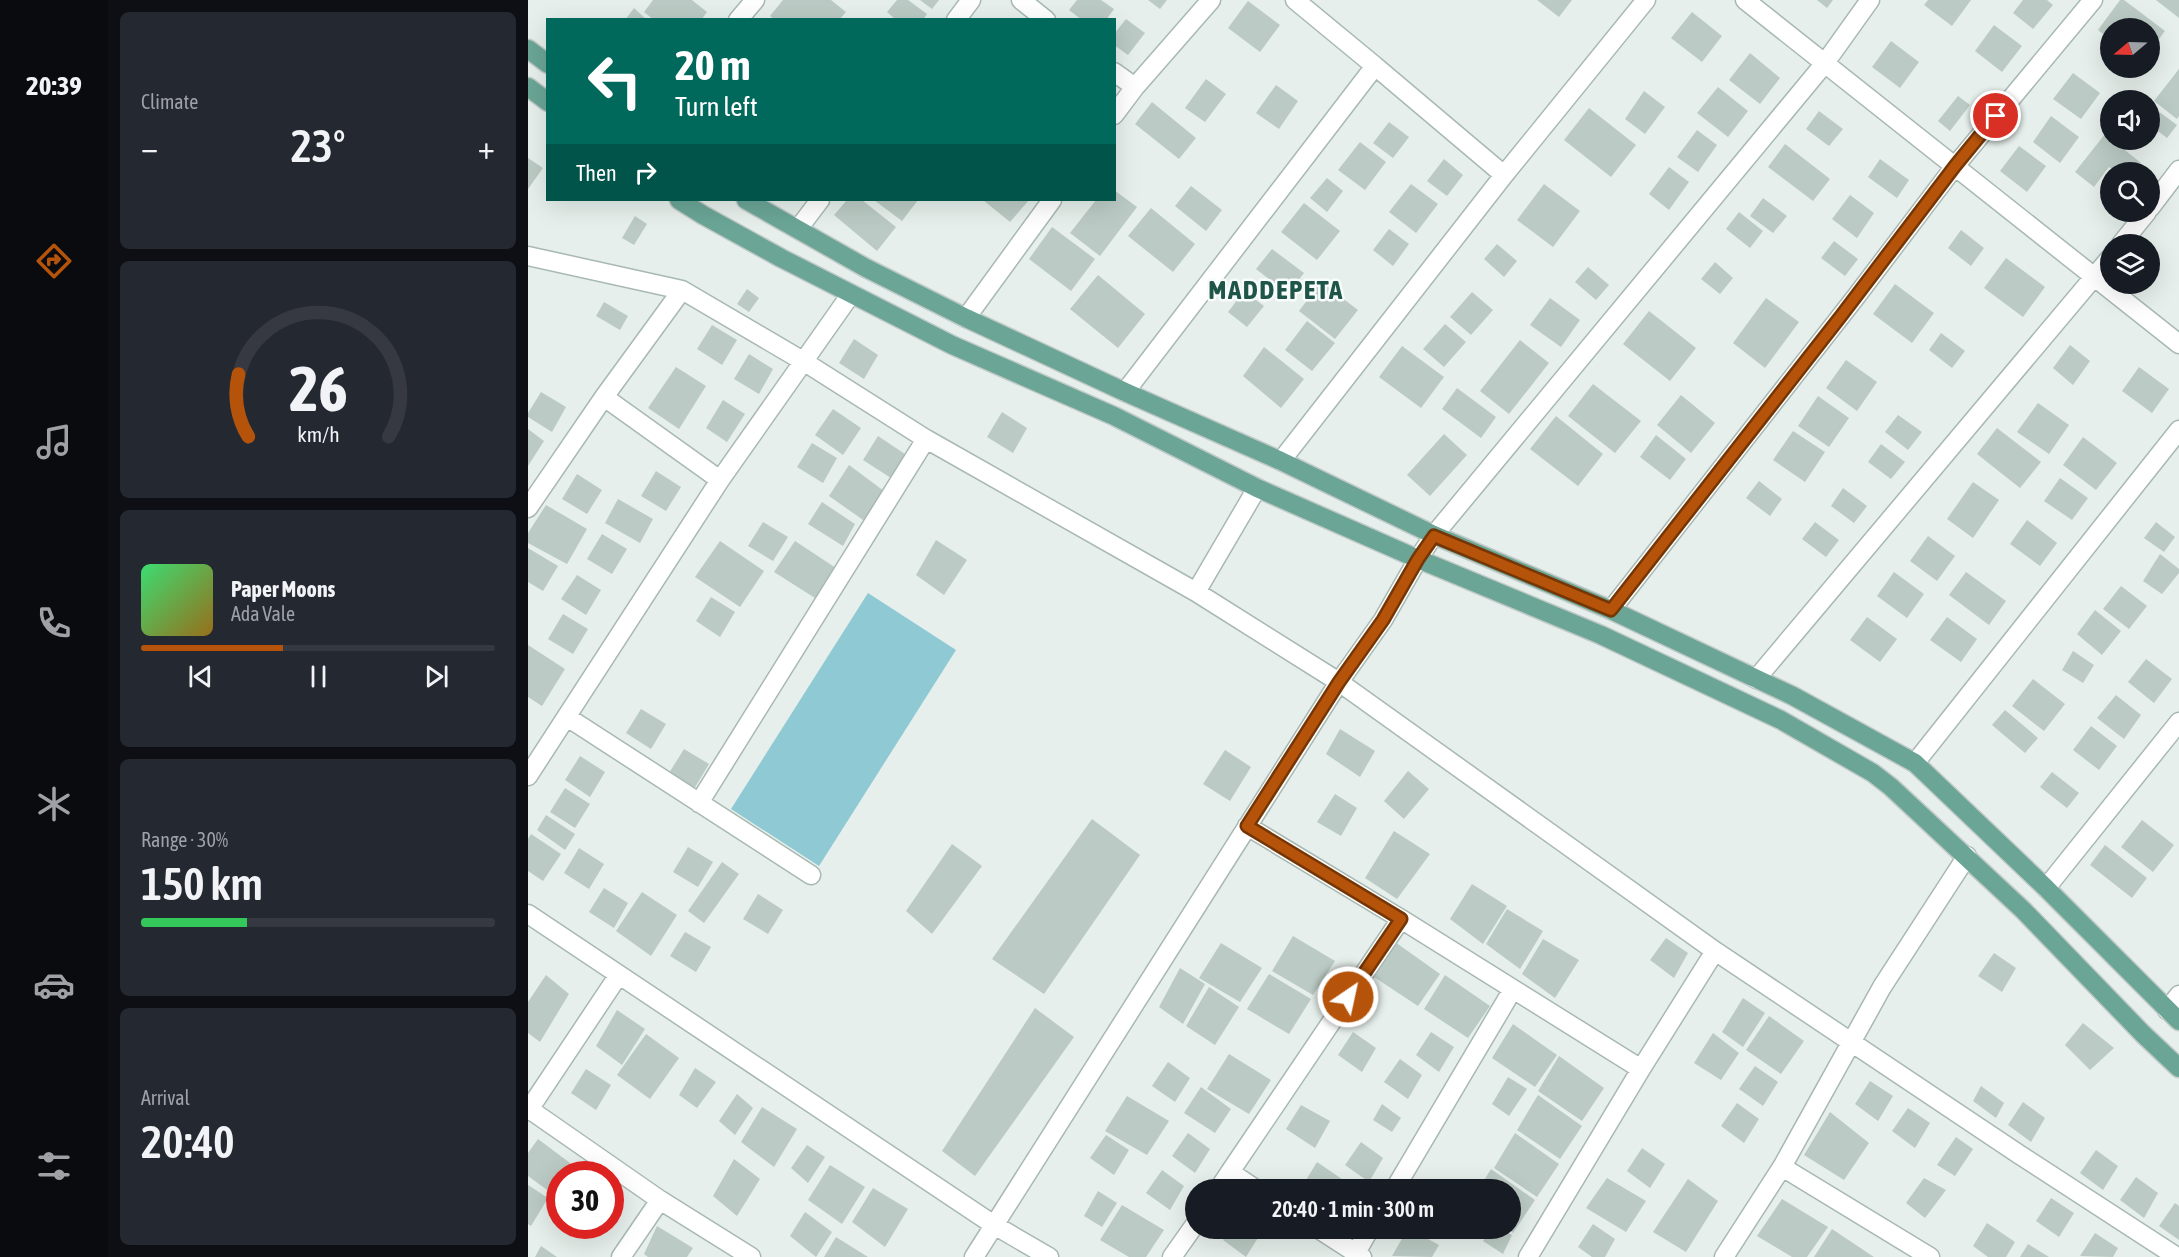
<!DOCTYPE html>
<meta charset="utf-8">
<style>
:root{--surface:#171b24;--page:#242831;--text:#f1f3f6;--muted:#9ea1a6;--line:#363941;--accent:#b45309}
body{margin:0;font-family:"Asap Condensed",sans-serif;background:var(--page);color:var(--text);height:100vh;display:flex;flex-direction:column;font-size:22px;white-space:nowrap}
*{box-sizing:border-box;margin:0}
p{font-size:20px;color:var(--muted)}
.icon{flex:none;width:33px;height:33px;fill:none;stroke:currentColor;stroke-width:2;stroke-linecap:round;stroke-linejoin:round}
.map{position:relative;flex:1;overflow:hidden}
.sheet{display:flex;flex-direction:column;gap:12px;padding:12px;background:#0d0f14;width:420px}
.sheet>*{flex:none}
.banner{position:absolute;left:18px;top:18px;width:570px;height:183px;border-radius:0px;box-shadow:0 6px 24px #0002;background:#00695c;color:#fff;overflow:hidden}
.needle{width:39px;rotate:251deg}
.controls{position:absolute;left:1572px;top:18px;display:grid;gap:12px}
.controls a{display:grid;place-items:center;width:60px;height:60px;border-radius:50%;background:var(--surface);box-shadow:0 6px 24px #0002;font-size:30px}
.speed{position:absolute;left:18px;top:1161px;display:flex;gap:12px;font-size:30px;font-weight:700;text-align:center}
.speed>*{display:grid;place-content:center;width:78px;height:78px;border-radius:50%;background:var(--surface);box-shadow:0 6px 24px #0002;line-height:1}
.speed .limit{border:9px solid #d22;background:#fff;color:#111}
.pin{position:absolute;display:grid;place-items:center;width:51px;height:51px;color:#fff;margin:-26px;border:3px solid #fff;border-radius:50%;box-shadow:0 2px 6px #0007}
.me{position:absolute;width:66px;margin:-33px;rotate:34deg;stroke-linejoin:round;filter:drop-shadow(0 0 4px #0008)}
.turn{display:flex;align-items:center;gap:21px;height:126px;padding:0 30px;font-size:27px}
.turn .icon{width:78px;height:78px;stroke-width:2.5}
.turn b{display:block;font-size:42px;line-height:51px}
.then{display:flex;align-items:center;height:57px;padding:0 30px;background:#0003;gap:12px;font-size:22px}
.big{font-size:45px;font-weight:600;line-height:1.1}
.sheet .card{flex:1;display:flex;flex-direction:column;justify-content:center;gap:9px;min-width:0;padding:0 21px;border-radius:9px;background:var(--page)}
.sheet .dial{align-items:center;gap:0}
.dial svg{height:156px;overflow:visible;fill:none;stroke:var(--line);stroke-width:7;stroke-linecap:round;text-anchor:middle}
.dial text{fill:var(--text);stroke:none}
.song{display:flex;align-items:center;gap:18px}
.cover{width:72px;height:72px;border-radius:9px;background:linear-gradient(135deg,hsl(140 70% 55%),hsl(40 70% 35%))}
.played{height:6px;border-radius:3px;background:linear-gradient(90deg,var(--accent) 40%,var(--line) 40%)}
.keys{display:flex;justify-content:space-around;direction:ltr}
.heat{display:flex;justify-content:space-between;align-items:center;font-size:33px;direction:ltr}
.charge{height:9px;border-radius:4px;background:linear-gradient(90deg,#34c759 30%,var(--line) 0)}
.trip{position:absolute;left:657px;top:1179px;width:336px;height:60px;border-radius:30px;background:var(--surface);box-shadow:0 6px 24px #0002;font-weight:600;line-height:60px;text-align:center}
main{display:flex;flex:1;min-height:0}
.tabs{display:flex;flex-direction:column;width:108px;justify-content:space-around;align-items:center;background:#090b0e;color:var(--muted)}
.tabs .icon{width:42px;height:42px}
.tabs .active{color:var(--accent)}
.tabs b{font-size:27px;color:var(--text)}
.map>svg:first-child{display:block}
.water{fill:#8ec9d4}
.building{fill:#bbcac4}
.lines{fill:none;stroke-linecap:round;stroke-linejoin:round}
.minor-casing{stroke:#a8b8b2;stroke-width:21}
.primary-casing{stroke:#c2cac8;stroke-width:21}
.minor{stroke:#fff;stroke-width:18}
.primary{stroke:#6aa596;stroke-width:18}
.route-casing{stroke:#753606;stroke-width:15}
.route{stroke:#b45309;stroke-width:10}
.labels{text-anchor:middle;stroke-width:5;stroke-linejoin:round;paint-order:stroke}
.district-label{font-size:27px;font-weight:bold;letter-spacing:1.5px;fill:#1f5548;stroke:#f7fbf9}
</style>
<main>
<nav class="tabs">
<b>20:39</b>
<svg class="icon active" aria-label="directions" viewBox="0 0 24 24"><path d="M12 3l9 9-9 9-9-9zM9 14v-3h6M13 9l2 2-2 2"/></svg>
<svg class="icon" aria-label="music" viewBox="0 0 24 24"><path d="M9 18V5l10-2v13"/><circle cx="6" cy="18" r="3"/><circle cx="16" cy="16" r="3"/></svg>
<svg class="icon" aria-label="phone" viewBox="0 0 24 24"><path d="M5 4h4l2 5-3 2q2 4 5 5l2-3 5 2v4C11 20 4 13 5 4z"/></svg>
<svg class="icon" aria-label="climate" viewBox="0 0 24 24"><path d="M12 3v18M4 7l16 10M4 17L20 7"/></svg>
<svg class="icon" aria-label="car" viewBox="0 0 24 24"><path d="M5 17H2v-5l4-1 3-4h7l3 4 3 1v5h-3M9 17h6M6 11h13"/><circle cx="7" cy="17" r="2"/><circle cx="17" cy="17" r="2"/></svg>
<svg class="icon" aria-label="filters" viewBox="0 0 24 24"><path d="M4 7h16M4 17h16"/><circle cx="9" cy="7" r="2"/><circle cx="15" cy="17" r="2"/></svg>
</nav>
<section class="sheet">
<div class="card"><p>Climate</p>
<div class="heat"><a>−</a><b class="big">23°</b><a>+</a></div>
</div>
<div class="card dial"><svg viewBox="0 0 100 80">
<path d="M14 69A42 42 0 1 1 86 69"/>
<path d="M14 69A42 42 0 0 1 9 37" stroke="#b45309"/>
<text x="50" y="56" font-size="32" font-weight="700">26</text>
<text x="50" y="72" font-size="11">km/h</text>
</svg></div>
<div class="card">
<div class="song"><i class="cover"></i><div><b>Paper Moons</b><p>Ada Vale</p></div></div>
<div class="played"></div>
<div class="keys"><svg class="icon" aria-label="previous" viewBox="0 0 24 24"><path d="M18 5L8 12l10 7zM5 5v14"/></svg><svg class="icon" aria-label="pause" viewBox="0 0 24 24"><path d="M8 5v14M16 5v14"/></svg><svg class="icon" aria-label="next" viewBox="0 0 24 24"><path d="M6 5l10 7-10 7zM19 5v14"/></svg></div>
</div>
<div class="card"><p>Range · 30%</p><b class="big">150 km</b><div class="charge"></div></div>
<div class="card"><p>Arrival</p><b class="big">20:40</b></div>
</section>
<div class="map">
<svg width="1651" height="1257" viewBox="0 0 1651 1257">
<rect width="100%" height="100%" fill="#e6efeb"/>
<path class="water" d="M340 593 428 650 291 866 203 809Z"/>
<path class="building" d="M125 0H164L179 12 173 20H126L116 12Z
M255 0H303L318 12 311 20H247L242 16Z
M369 0H380L399 14 395 20H368L359 12Z
M392 0H411L404 9Z
M549 0H573L586 9 578 20H554L541 10Z
M620 0H639L632 9Z
M1009 0H1044L1031 17Z
M1289 0H1305L1299 8Z
M1400 0H1443L1424 26 1396 5Z
M1495 0H1519L1525 5 1505 29 1485 13Z
M1592 0H1596L1637 31 1622 51V28H1582V40L1570 30Z
M1628 0H1651V18Z
M720 1 752 25 732 52 700 28Z
M106 8 119 20H97Z
M1164 12 1194 36 1174 62 1143 38Z
M598 19 617 33 600 55 586 45V34Z
M1466 25 1494 46 1474 72 1447 51Z
M1363 41 1391 62 1372 88 1344 67Z
M1222 53 1252 78 1232 104 1201 80Z
M1651 69V116L1649 119 1626 101Z
M1545 73 1572 93 1553 119 1525 99Z
M678 79 698 94 677 122 657 108Z
M748 85 770 101 751 129 728 113Z
M1190 87 1220 111 1200 137 1169 113Z
M1116 91 1137 107 1117 134 1097 119Z
M1430 96 1442 105 1422 131 1410 121Z
M624 102 668 138 651 159 607 124Z
M1061 108 1108 145 1083 177 1036 140Z
M1626 108 1649 125 1639 138 1622 125V114Z
M1291 111 1315 129 1301 146 1278 129Z
M1523 116 1551 137 1532 163 1505 142Z
M861 122 881 137 865 158 845 143Z
M1169 130 1189 145 1170 172 1149 157Z
M1577 134 1613 163 1605 172H1588L1581 167 1566 187 1547 172Z
M832 142 858 162 837 190 810 170Z
M1257 144 1302 179 1285 201 1240 167Z
M1491 146 1518 166 1499 192 1472 171Z
M0 158 15 168 0 189Z
M916 159 935 175 919 196 899 181Z
M1352 159 1381 180 1369 198 1340 177Z
M1141 167 1161 182 1141 210 1121 194Z
M799 178 815 191 799 212 782 198Z
M883 184 910 204 888 233 861 212Z
M1016 184 1052 211 1025 247 989 220Z
M663 186 694 210 678 231 647 206Z
M586 190 609 207 572 256 542 233 568 200H586Z
M1322 195 1346 213 1329 238 1304 219Z
M1235 198 1259 216 1245 233 1222 216Z
M319 200H334L368 227 349 251 306 215Z
M346 200H390L374 221Z
M455 200H501L482 222Z
M776 203 812 231 789 260 753 232Z
M623 208 667 244 645 272 600 236Z
M1211 212 1235 231 1222 248 1198 229Z
M107 216 119 224 106 245 94 238Z
M524 227 567 259 543 291 501 259Z
M861 229 881 244 865 266 845 250Z
M1433 230 1456 248 1443 266 1420 248Z
M1306 241 1330 259 1317 276 1293 258Z
M969 244 989 261 976 277 956 259Z
M744 249 776 273 760 294 728 269Z
M1478 258 1517 287 1495 317 1456 288Z
M1187 262 1205 278 1192 294 1173 279Z
M1060 267 1081 285 1068 300 1047 282Z
M570 275 617 314 590 348 542 309Z
M793 282 830 310 807 339 771 311Z
M1367 284 1406 313 1384 343 1345 314Z
M219 289 231 298 221 312 209 304Z
M716 291 736 306 719 327 700 312Z
M944 292 965 310 943 335 922 317Z
M1022 298 1052 320 1033 347 1002 325Z
M1238 298 1271 322 1237 368 1205 343Z
M76 302 100 316 92 330 68 316Z
M1121 311 1168 348 1142 381 1095 344Z
M779 321 807 343 784 371 757 350Z
M917 324 938 342 916 367 895 349Z
M184 325 209 340 194 365 169 349Z
M1413 333 1437 351 1424 368 1401 350Z
M326 339 350 355 336 379 311 363Z
M992 340 1021 363 981 414 952 391Z
M1542 345 1562 361 1545 385 1525 368Z
M874 346 916 377 893 408 851 377Z
M736 347 776 379 753 408 715 376Z
M221 354 245 369 231 394 206 379Z
M1318 360 1349 382 1329 411 1298 388Z
M148 367 178 386 151 429 120 408Z
M1611 367 1641 389 1624 413 1594 391Z
M1065 384 1113 421 1087 453 1040 416Z
M929 388 968 417 953 438 914 409Z
M13 392 38 407 24 432 0 417V413Z
M1153 395 1187 423 1163 453 1129 425Z
M1290 396 1321 418 1301 447 1270 426Z
M195 400 217 414 199 442 178 428Z
M1510 403 1541 425 1521 454 1489 432Z
M305 409 333 428 315 455 287 435Z
M474 412 499 428 485 453 459 437Z
M1370 415 1394 432 1380 450 1357 432Z
M1028 416 1075 454 1050 486 1002 449Z
M1469 428 1513 462 1492 488 1449 454Z
M0 429 16 441 0 466Z
M1265 431 1297 452 1277 482 1245 460Z
M916 434 939 455 902 496 879 475Z
M1128 435 1158 459 1142 480 1112 457Z
M350 436 377 454 363 478 335 460Z
M1555 437 1589 463 1568 490 1535 465Z
M284 443 309 458 295 483 269 467Z
M1353 444 1377 462 1363 479 1340 462Z
M321 465 356 491 338 522 301 496Z
M128 471 153 487 138 511 113 496Z
M49 474 74 490 59 514 34 499Z
M1532 478 1560 498 1544 520 1516 501Z
M1231 481 1254 499 1242 516 1218 498Z
M1445 482 1471 500 1445 538 1419 519Z
M1315 488 1339 506 1326 523 1303 506Z
M90 499 125 519 112 543 77 523Z
M294 502 327 524 315 546 280 524Z
M18 505 59 529 39 564 0 543V533Z
M1499 520 1529 543 1512 566 1482 544Z
M235 522 260 537 245 561 220 546Z
M1287 522 1311 540 1298 557 1274 539Z
M1628 522 1647 537 1636 552 1616 538Z
M74 534 99 549 84 574 59 559Z
M1400 536 1427 556 1409 581 1382 561Z
M408 540 439 560 416 595 388 575Z
M192 541 236 571 212 607 167 577Z
M267 541 308 568 287 598 246 572Z
M0 548 30 566 15 591 0 582Z
M1632 554 1651 569V573L1634 594 1615 581Z
M1366 572 1396 594 1379 618 1349 596Z
M1438 572 1478 601 1461 625 1421 595Z
M49 575 73 590 58 615 33 599Z
M1593 586 1619 606 1601 629 1575 609Z
M183 597 207 612 192 637 168 621Z
M1567 610 1593 631 1574 655 1549 634Z
M35 614 60 629 45 654 20 639Z
M1339 617 1369 639 1352 662 1322 640Z
M1419 617 1449 639 1433 662 1402 640Z
M0 645 37 669 14 706 0 697Z
M1545 651 1566 665 1555 683 1534 670Z
M1618 659 1644 679 1626 703 1600 682Z
M1505 679 1537 704 1516 731 1484 706Z
M1588 695 1613 715 1596 739 1569 718Z
M113 709 138 724 123 749 98 733Z
M1477 710 1510 738 1497 753 1464 725Z
M1563 726 1589 746 1571 770 1545 750Z
M812 729 847 751 832 777 798 754Z
M156 749 181 764 166 789 141 773Z
M697 750 723 767 702 801 675 784Z
M52 756 77 772 62 797 37 780Z
M880 771 901 789 876 819 856 801Z
M1524 772 1551 793 1539 808 1512 787Z
M37 788 62 804 47 828 22 812Z
M807 794 829 808 813 836 789 822Z
M18 815 47 834 37 850 9 830Z
M564 819 612 855 516 994 464 959Z
M1614 820 1646 845 1625 872 1593 847Z
M866 831 902 854 869 899 837 878Z
M3 834 33 854 15 881 0 871V839Z
M424 844 454 866 404 934 378 911Z
M1577 845 1619 878 1604 898 1562 865Z
M160 847 185 862 170 887 145 872Z
M51 848 76 864 61 889 36 873Z
M194 862 211 874 176 923 160 911Z
M944 884 979 906 955 944 922 919Z
M76 888 100 903 86 928 61 912Z
M114 892 149 915 123 956 88 931Z
M230 894 255 910 240 934 215 919Z
M979 909 1015 931 992 969 958 944Z
M157 932 183 947 168 972 142 956Z
M765 936 807 961 785 995 744 971Z
M1138 938 1160 953 1146 978 1122 960Z
M1015 939 1051 960 1027 998 994 974Z
M867 942 912 974 890 1006 846 977Z
M693 943 734 968 712 1002 671 978Z
M1466 953 1488 968 1474 992 1450 976Z
M652 968 677 984 655 1024 631 1007Z
M741 974 783 999 761 1034 719 1009Z
M18 975 41 994 12 1042 0 1033V1002Z
M917 975 962 1006 940 1038 896 1009Z
M681 987 711 1007 687 1045 658 1026Z
M1215 998 1237 1013 1215 1047 1194 1032Z
M507 1008 546 1037 447 1176 414 1151Z
M89 1010 117 1029 94 1065 68 1046Z
M1241 1016 1276 1041 1253 1074 1218 1050Z
M1555 1023 1586 1048 1562 1070 1537 1045Z
M985 1024 1029 1055 1007 1087 964 1058Z
M825 1032 848 1048 834 1072 810 1055Z
M903 1032 926 1047 911 1072 888 1055Z
M1185 1033 1211 1053 1193 1080 1166 1063Z
M118 1034 151 1058 122 1099 89 1075Z
M701 1054 743 1080 721 1114 679 1089Z
M1031 1056 1076 1088 1054 1121 1010 1091Z
M872 1059 894 1075 880 1099 856 1082Z
M640 1062 662 1078 647 1102 624 1086Z
M1227 1066 1250 1082 1235 1106 1211 1089Z
M167 1068 188 1082 169 1108 151 1095Z
M58 1069 83 1085 68 1110 43 1093Z
M980 1077 999 1089 981 1116 964 1104Z
M1342 1081 1365 1096 1350 1121 1327 1104Z
M1453 1086 1476 1103 1468 1118 1445 1101Z
M673 1087 703 1109 687 1133 656 1113Z
M209 1094 225 1108 207 1135 191 1121Z
M1010 1095 1054 1126 1032 1159 989 1130Z
M599 1096 641 1121 619 1155 577 1131Z
M1495 1102 1517 1118 1503 1142 1480 1125Z
M1209 1103 1231 1119 1216 1143 1193 1126Z
M854 1104 873 1118 864 1132 845 1120Z
M773 1105 802 1121 787 1148 758 1129Z
M234 1107 269 1129 246 1167 213 1142Z
M1380 1108 1402 1123 1387 1148 1364 1131Z
M1302 1112 1341 1143 1316 1180 1276 1155Z
M660 1133 682 1149 667 1173 644 1156Z
M987 1133 1031 1164 1009 1197 966 1168Z
M578 1135 601 1150 586 1175 562 1158Z
M1428 1137 1445 1149 1427 1176 1409 1165Z
M10 1139 42 1163 34 1174H32V1179L22 1192 0 1176V1153Z
M833 1142 855 1158 841 1182 817 1165Z
M279 1145 297 1157 280 1183 263 1168Z
M1114 1148 1137 1164 1122 1188 1099 1171Z
M1568 1150 1590 1166 1575 1190 1552 1173Z
M206 1159 232 1179 209 1216 185 1196Z
M789 1162 830 1190H772Z
M302 1165 337 1187 314 1224 280 1200Z
M963 1169 1007 1200 985 1233 979 1228H982V1190H950Z
M634 1170 656 1186 642 1210 618 1193Z
M1608 1177 1630 1193 1616 1218 1592 1200Z
M1079 1178 1118 1201 1098 1232 1058 1208Z
M1396 1178 1418 1190 1397 1218 1378 1203Z
M1160 1179 1190 1201 1158 1252 1125 1232Z
M0 1185 20 1198 3 1226 0 1224Z
M345 1188 380 1209 357 1247 324 1222Z
M570 1191 589 1203 574 1227 556 1216Z
M1523 1198 1546 1213 1531 1237 1508 1221Z
M1254 1199 1300 1227 1279 1257H1264L1229 1236Z
M1647 1203 1651 1206V1240L1631 1226Z
M594 1205 636 1230 618 1257H601L572 1240Z
M277 1212 304 1232 288 1257 262 1236Z
M1459 1223 1487 1242 1478 1257H1460L1445 1246Z
M1065 1224 1087 1239 1077 1257H1064L1050 1247Z
M129 1226 165 1248 159 1257H120L116 1254Z
M703 1228H727L733 1233 718 1257 695 1240Z
M880 1228 911 1245 904 1257 864 1256Z
M964 1228H972L984 1235 975 1254 955 1241Z
M1304 1229 1346 1257H1286Z
M1567 1233 1590 1248 1585 1257 1552 1256Z
M308 1237 340 1257H296Z
M1500 1244 1521 1257H1492Z
M13 1246 29 1257H7Z"/>
<g class="lines">
<g class="minor-casing">
<path id="minor" d="M493 0 518 20
M1217 0 1651 344
M210 20 227 0
M428 20 443 0
M847 66 976 175
M586 72 607 87
M586 115 607 87 683 0
M1622 208 1651 170
M270 229 292 200
M1593 244 1619 212
M0 256 154 290 275 361 398 439 668 592 811 682 1187 951 1113 1069 1000 1257
M438 318 524 200
M597 392 847 66 767 0
M76 397 192 480
M753 461 976 175 1118 0
M0 508 76 397 154 290
M668 592 729 488
M1083 610 1327 298 1427 166 1565 0
M1228 679 1582 258
M39 717 283 875
M1387 763 1651 430
M0 776 192 480 323 294
M171 803 398 439
M1518 888 1651 722
M0 914 466 1225 521 1257
M873 919 1113 1069
M1187 951 1492 1155 1649 1257
M1639 1010 1651 995
M1 1109 132 1200 223 1257
M0 1111 90 976
M1254 1167 1402 1257
M702 1172 873 919 719 826
M690 1190 702 1172 729 1190
M866 1190 985 989
M789 1228 834 1257
M828 1253 842 1228
M93 1257 132 1200
M446 1257 811 682 855 620 890 559 906 535 1297 63 1342 0
M644 1257 668 1223
M1196 1257 1254 1167 1354 987 1439 856"/>
</g>
<g class="primary-casing">
<path id="primary" d="M0 49 20 64
M0 87 20 102
M151 200 175 215 253 258 424 345 586 416 729 488 890 559 1073 635 1253 720 1345 773 1363 787 1495 910 1615 1034 1651 1068
M218 200 338 268 438 318 597 392 753 461 906 535 1083 610 1265 696 1387 763 1518 888 1651 1021"/>
</g>
<use href="#minor" class="minor"/>
<use href="#primary" class="primary"/>
</g>
<g class="lines">
<g class="route-casing">
<path id="route" d="M820 997 873 919 719 826 811 682 855 620 890 559 906 536 1083 610 1313 316 1427 166 1468 116"/>
</g>
<use href="#route" class="route"/>
</g>
<g class="labels">
<g class="district-label">
<text x="748" y="299">MADDEPETA</text>
</g>
</g>
</svg>
<div class="controls">
<a><svg class="needle" viewBox="-14 -14 28 28"><path d="M0-13l5 13h-10z" fill="#e53935"/><path d="M0 13l5-13h-10z" fill="#9ea1a6"/></svg></a>
<a><svg class="icon" aria-label="sound" viewBox="0 0 24 24"><path d="M4 9h4l5-4v14l-5-4H4zM17 9q2 3 0 6"/></svg></a>
<a><svg class="icon" aria-label="search" viewBox="0 0 24 24"><circle cx="10" cy="10" r="6"/><path d="M15 15l6 6"/></svg></a>
<a><svg class="icon" aria-label="layers" viewBox="0 0 24 24"><path d="M12 4l9 5-9 5-9-5zM3 14l9 5 9-5"/></svg></a>
</div>
<div class="speed"><div class="limit">30</div></div>
<div class="pin" style="left:1468px;top:116px;background:#d93025"><svg class="icon" aria-label="arrive" viewBox="0 0 24 24"><path d="M6 21V4h12l-3 4 3 4H6"/></svg></div>
<svg class="me" style="left:820px;top:997px" viewBox="-20 -20 40 40"><circle r="17" fill="#b45309" stroke="#fff" stroke-width="3"/><path d="M0-11L8 9 0 5-8 9z" fill="#fff"/></svg>
<div class="trip">20:40 · 1 min · 300 m</div>
<div class="banner">
<div class="turn"><svg class="icon" aria-label="left" viewBox="0 0 24 24"><path d="M17 20v-9H6M10 6l-5 5 5 5"/></svg><div><b>20 m</b>Turn left</div></div>
<div class="then">Then<svg class="icon" aria-label="right" viewBox="0 0 24 24"><path d="M7 20v-9h11M14 6l5 5-5 5"/></svg></div>
</div>
</div>
</main>
